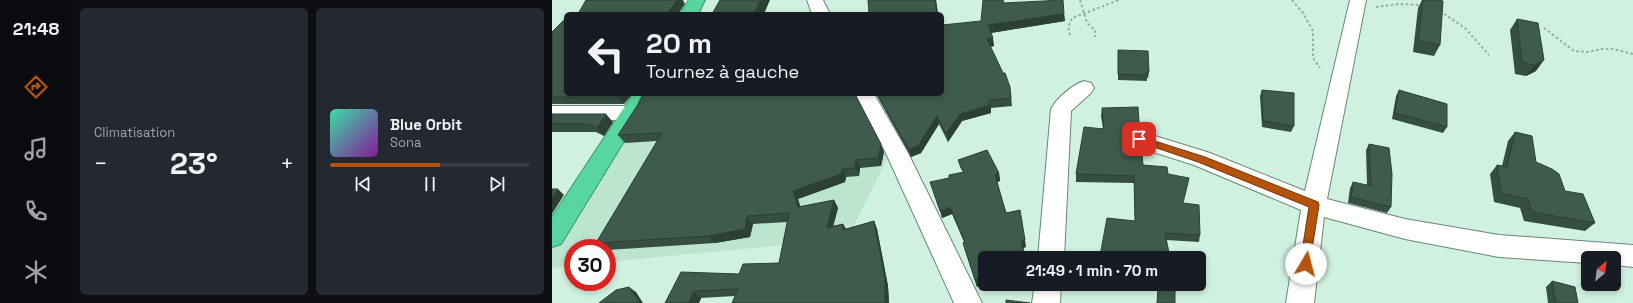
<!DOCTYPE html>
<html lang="fr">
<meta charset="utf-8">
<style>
:root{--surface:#171b24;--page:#242831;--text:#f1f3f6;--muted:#9ea1a6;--line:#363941;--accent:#b45309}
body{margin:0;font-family:"Space Grotesk",sans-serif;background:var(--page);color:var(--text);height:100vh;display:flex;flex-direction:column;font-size:15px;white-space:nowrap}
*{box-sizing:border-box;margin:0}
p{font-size:13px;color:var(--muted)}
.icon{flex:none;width:22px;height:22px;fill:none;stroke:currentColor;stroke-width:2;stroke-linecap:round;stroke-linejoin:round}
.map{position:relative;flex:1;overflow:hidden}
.panel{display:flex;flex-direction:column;gap:8px;padding:8px;background:#0d0f14;width:480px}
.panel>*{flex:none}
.top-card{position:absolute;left:12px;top:12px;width:380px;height:84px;border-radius:6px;box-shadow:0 2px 6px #0003;background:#171b24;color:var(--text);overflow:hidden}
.needle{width:26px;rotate:29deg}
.controls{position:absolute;left:1029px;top:251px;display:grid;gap:8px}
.controls a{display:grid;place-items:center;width:40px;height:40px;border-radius:6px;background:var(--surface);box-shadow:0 2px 6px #0003;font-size:20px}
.speed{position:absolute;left:12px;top:239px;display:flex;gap:8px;font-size:20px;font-weight:700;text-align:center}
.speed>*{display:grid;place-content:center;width:52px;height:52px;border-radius:50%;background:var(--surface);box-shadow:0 2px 6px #0003;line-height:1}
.speed .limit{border:6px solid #d22;background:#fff;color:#111}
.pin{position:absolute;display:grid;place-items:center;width:34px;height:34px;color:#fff;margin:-17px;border-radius:8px;box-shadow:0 2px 6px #0006}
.me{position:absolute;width:44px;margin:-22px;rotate:8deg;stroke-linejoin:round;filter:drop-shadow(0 0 3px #0008)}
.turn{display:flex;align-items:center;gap:14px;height:84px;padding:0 16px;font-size:18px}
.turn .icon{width:52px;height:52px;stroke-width:2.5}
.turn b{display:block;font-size:28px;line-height:34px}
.big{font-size:30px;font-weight:700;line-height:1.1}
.panel .widget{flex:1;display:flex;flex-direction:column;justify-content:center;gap:6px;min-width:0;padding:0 14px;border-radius:6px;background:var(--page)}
.song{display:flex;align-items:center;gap:12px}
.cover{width:48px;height:48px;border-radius:6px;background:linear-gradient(135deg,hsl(160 70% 55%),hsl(290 70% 35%))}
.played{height:4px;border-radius:2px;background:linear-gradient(90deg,var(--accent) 55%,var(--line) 55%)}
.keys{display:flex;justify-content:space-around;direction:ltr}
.heat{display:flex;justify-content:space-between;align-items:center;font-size:22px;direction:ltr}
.panel .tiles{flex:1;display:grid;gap:8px;grid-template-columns:repeat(2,1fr)}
.trip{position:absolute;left:426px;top:251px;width:228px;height:40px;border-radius:6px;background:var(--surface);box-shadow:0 2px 6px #0003;font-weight:700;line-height:40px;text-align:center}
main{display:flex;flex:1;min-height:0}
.tabs{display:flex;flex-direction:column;width:72px;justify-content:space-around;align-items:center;background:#090b0e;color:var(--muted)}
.tabs .icon{width:28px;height:28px}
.tabs .selected{color:var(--accent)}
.tabs b{font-size:18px;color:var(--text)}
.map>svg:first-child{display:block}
.built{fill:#bce5cf}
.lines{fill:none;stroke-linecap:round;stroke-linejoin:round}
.street-casing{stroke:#698777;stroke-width:2}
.highway-casing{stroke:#3d946e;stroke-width:2}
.path{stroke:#94afa0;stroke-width:2;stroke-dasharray:2.5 2.5;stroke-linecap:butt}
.street{fill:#fff;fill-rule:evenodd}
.highway{fill:#57d69f;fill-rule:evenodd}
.wall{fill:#364e42}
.shaded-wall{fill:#2c4036}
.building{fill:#3f5b4d;stroke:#2c4036}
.route{fill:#b45309;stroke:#753606}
</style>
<main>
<nav class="tabs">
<b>21:48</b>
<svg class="icon selected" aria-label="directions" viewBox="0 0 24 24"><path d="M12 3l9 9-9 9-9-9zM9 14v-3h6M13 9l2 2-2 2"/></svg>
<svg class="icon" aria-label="music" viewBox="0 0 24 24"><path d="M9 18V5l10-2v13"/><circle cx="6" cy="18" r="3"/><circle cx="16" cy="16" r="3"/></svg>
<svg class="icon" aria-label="phone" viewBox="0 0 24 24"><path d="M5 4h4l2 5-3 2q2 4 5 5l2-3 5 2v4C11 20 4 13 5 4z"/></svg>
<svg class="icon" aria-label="climate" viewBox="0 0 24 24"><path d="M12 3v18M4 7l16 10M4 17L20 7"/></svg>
</nav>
<section class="panel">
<div class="tiles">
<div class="widget"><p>Climatisation</p>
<div class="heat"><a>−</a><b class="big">23°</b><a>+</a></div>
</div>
<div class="widget">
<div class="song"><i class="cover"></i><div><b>Blue Orbit</b><p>Sona</p></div></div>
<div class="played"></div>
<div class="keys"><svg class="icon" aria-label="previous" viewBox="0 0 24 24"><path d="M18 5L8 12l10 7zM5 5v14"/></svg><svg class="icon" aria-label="pause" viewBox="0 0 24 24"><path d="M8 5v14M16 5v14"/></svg><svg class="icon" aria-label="next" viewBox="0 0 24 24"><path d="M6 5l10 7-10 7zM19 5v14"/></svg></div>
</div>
</div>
</section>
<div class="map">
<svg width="1081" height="303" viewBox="0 0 1081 303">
<rect width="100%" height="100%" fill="#d0f1df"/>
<path class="built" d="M305 94 339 152 295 239 55 262V248H21V265L0 268V236L74 115Z"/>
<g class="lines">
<g class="street-casing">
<path id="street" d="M255 0H271L278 14H260Z
M798 0H814L775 199 853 219 947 235 1081 245V267L1062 265V258H1036V263L947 257 853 239 772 217 762 303H734L749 210 642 165 579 145 576 139 579 133 587 131 658 153 753 191Z
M532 81 539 83 542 88 539 93 519 111 512 258H486L499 109C505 98 520 85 532 81Z
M302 94H322L355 151 430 303H402L333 151Z
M0 106H80L87 108 90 113 87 118 80 120H0Z
M483 284H509L508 303H480Z"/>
</g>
<g class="highway-casing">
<path id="highway" d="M137 0H153L146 14H128Z
M81 94H101L9 244 0 247V217Z"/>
</g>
<path class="path" d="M528 0 535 23 543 30V37
M740 0 751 13 761 31V58L768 68
M824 7 846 4 869 5
M888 11 913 28 937 55
M992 28 1022 51 1035 52 1050 49H1061L1081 54
M518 35 516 27 520 18 567 0"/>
<use href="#street" class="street"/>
<use href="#highway" class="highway"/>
</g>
<path class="wall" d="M384 0 386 14H317Z
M870 0H886L888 45 882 56 861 52 866 8Z
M452 3 512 14 513 21 439 33 442 46 438 47 459 95 460 106 439 108V113L410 121 396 142 387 124 369 153 359 157 324 94H390L429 21Z
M965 19 984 71 974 76 963 74 958 30Z
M0 32 80 94 72 104H0Z
M566 50 597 72 596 78H595V81L566 80Z
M710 90 742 126 739 132 710 127 708 96Z
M847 90 895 127 891 133 840 119 844 96Z
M85 106 332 152 329 166 308 168 307 176 294 177 293 182 246 199 248 207 282 200 286 208 281 226 291 224 294 229 322 221 325 229 336 286 337 303H180L183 296 149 298 147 303H113L187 274 227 263 236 222 201 224 198 237 163 243 55 250V248H50L44 243 105 141 73 143 66 135Z
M550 108 587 130 578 132 577 135 591 165 616 174 648 235 647 242 614 240 583 221 582 183 524 182V174L551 129 549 116Z
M0 114 61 122 52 136 44 132H0Z
M963 132 984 162 1013 191 1043 223 1033 231 972 221 968 208 942 202 938 174 945 165 950 166 956 141Z
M817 144 839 207 835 213 796 203 798 188 801 182 815 185 814 150Z
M406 160 447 173 448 181 445 182 454 213 474 247 471 248 425 287 413 250 411 243 412 242 400 214 390 218 411 172 408 167Z
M1000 281 1026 303H996L994 287Z
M551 284H572L551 286Z"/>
<path class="shaded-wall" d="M123 0H131L133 4 126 14H115Z
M208 0H218L212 14H202Z
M383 0H384L386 14H385Z
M512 14 513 21 438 33 436 25Z
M441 38 442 46 436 47 435 39Z
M992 60 984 71 974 76 982 65Z
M68 94H80L72 104 66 97Z
M437 100 439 113 410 121 396 142 394 134 408 114Z
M54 114 61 122 52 136 45 128Z
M385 116 387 124 369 153 359 157 357 149Z
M587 122V130L578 132 575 140V132L578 125Z
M329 144 332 152 329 166 326 158Z
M304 160 308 168 307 176 303 168Z
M290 169 294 177 293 182 246 199 251 215 246 207 241 191Z
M447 173 448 181 444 182 443 175Z
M6 189 12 195 0 214V198Z
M282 200 286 208 279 235 275 228Z
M398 207 400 214 390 218 388 211Z
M195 216 201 224 198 237 163 243 156 236Z
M322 221 325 229 336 286 337 303H333Z
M291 224 295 231 291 230Z
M473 240 474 247 470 248 469 241Z
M433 276V284L425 287 423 280Z
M77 287 84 292 91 303H88Z
M142 291 149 298 147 303H136Z"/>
<path class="building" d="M34 0H125L115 14H26Z
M168 0H208L202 14H160Z
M316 0H383L385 14H330V13L317 14Z
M431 0H451L452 3 511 0 512 14 436 25 441 38 435 39 451 73H453L458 87 459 98 437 100 438 105 408 114 394 134 385 116 366 146 357 149 325 94H390V25L429 21Z
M871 0H886L891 1 888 45 866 40Z
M965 19 986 23 992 60 982 65 970 62Z
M12 20H14V94H68L66 97H0V32Z
M566 50 596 51 597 72H595V75L566 74Z
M710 90 742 93V126L711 121Z
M847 90 895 104V127L843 113Z
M91 94H303L329 144 326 158 304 160 303 168 290 169 289 174 241 191 246 207 282 200 275 228 291 224V230L322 221 333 278V303H180L186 289 142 291 136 303H113L129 272 187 274 191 264 227 263 237 213 195 216 193 229 156 236 44 243 110 133 66 135 85 106Z
M586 107 587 122 578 125 575 132 579 139 589 142 591 165 615 167 616 174 637 178 631 203 647 205 648 235 613 233 618 258H549L548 256 555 218 583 221 582 176 524 174 532 127 552 129 550 108Z
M0 114H54L45 128 37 124H0Z
M963 132 980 136 984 162 1000 169 1007 174 1013 191 1031 194 1043 223 980 212 976 199 949 193 945 165 955 167Z
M817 144 837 148 840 174 839 207 799 197 801 182 819 186Z
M435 150 447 173 443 175 454 213 468 210 473 240 469 241 474 258H433V276L423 280 411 243 413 242 398 207 388 211 378 182 397 178V175L412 172 406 160Z
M0 189H6L0 198Z
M1000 281 1023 287 1026 303H1004Z
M77 287 88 303H47L64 290Z
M606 288H623V303H605Z
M454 300 478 303H454Z"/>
<path class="route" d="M587 136 653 157 766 202 767 205 757 268 754 269 750 268 748 264 757 207 646 162 584 141 582 139 584 137Z"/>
</svg>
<div class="controls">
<a><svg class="needle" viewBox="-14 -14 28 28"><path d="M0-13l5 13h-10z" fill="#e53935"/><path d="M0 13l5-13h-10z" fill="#9ea1a6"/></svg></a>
</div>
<div class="speed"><div class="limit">30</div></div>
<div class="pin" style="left:587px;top:139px;background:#d93025"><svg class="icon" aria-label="arrive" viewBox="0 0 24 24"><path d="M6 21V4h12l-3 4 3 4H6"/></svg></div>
<svg class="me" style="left:754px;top:264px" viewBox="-20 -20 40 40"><circle r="19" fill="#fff"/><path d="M0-13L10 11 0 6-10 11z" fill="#b45309"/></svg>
<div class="trip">21:49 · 1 min · 70 m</div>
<div class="top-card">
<div class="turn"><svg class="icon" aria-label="left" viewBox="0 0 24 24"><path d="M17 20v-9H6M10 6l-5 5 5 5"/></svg><div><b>20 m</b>Tournez à gauche</div></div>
</div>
</div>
</main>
